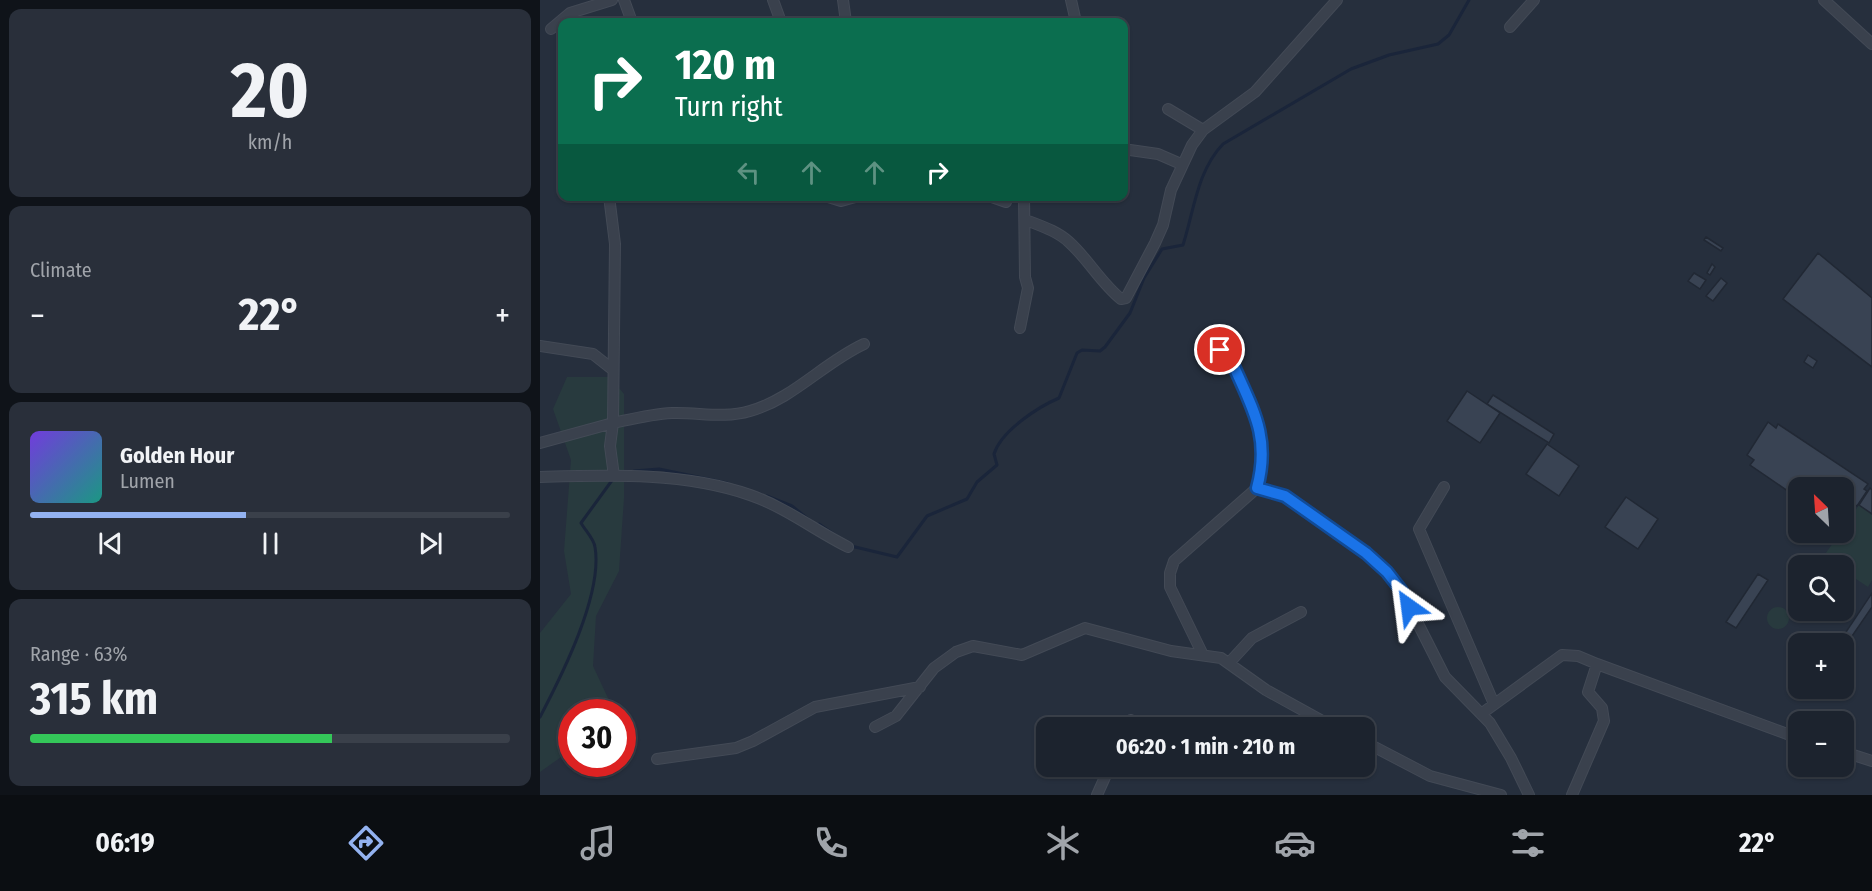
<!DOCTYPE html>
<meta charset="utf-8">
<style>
:root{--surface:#1c232e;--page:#292f3a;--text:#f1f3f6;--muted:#a0a4aa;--line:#3a404a;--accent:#93b2f0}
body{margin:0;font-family:"Fira Sans Condensed",sans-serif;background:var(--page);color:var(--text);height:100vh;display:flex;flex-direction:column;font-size:22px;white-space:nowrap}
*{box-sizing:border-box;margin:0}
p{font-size:20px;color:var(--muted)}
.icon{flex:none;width:33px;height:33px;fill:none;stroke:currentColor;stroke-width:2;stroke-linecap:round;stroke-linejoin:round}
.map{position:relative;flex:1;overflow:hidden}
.side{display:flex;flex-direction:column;gap:9px;padding:9px;background:#0f1319;width:540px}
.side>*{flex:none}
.hud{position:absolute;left:18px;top:18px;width:570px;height:183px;border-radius:12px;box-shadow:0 2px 4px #0004,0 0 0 2px var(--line);background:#0b6e4f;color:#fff;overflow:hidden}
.needle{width:39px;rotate:335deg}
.controls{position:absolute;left:1248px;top:477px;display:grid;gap:12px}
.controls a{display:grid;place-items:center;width:66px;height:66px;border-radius:12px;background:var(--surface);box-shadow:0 2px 4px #0004,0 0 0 2px var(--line);font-size:30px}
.speed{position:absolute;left:18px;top:699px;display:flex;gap:12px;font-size:30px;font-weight:700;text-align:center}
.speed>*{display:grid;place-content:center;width:78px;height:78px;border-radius:50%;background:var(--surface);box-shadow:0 2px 4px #0004,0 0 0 2px var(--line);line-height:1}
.speed .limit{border:9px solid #d22;background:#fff;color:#111}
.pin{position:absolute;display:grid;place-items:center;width:51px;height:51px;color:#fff;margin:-26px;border:3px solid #fff;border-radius:50%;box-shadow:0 2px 6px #0007}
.me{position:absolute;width:66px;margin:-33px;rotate:329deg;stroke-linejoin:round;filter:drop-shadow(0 0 4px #0008)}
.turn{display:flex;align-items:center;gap:21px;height:126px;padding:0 18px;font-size:27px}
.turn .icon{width:78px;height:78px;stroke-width:2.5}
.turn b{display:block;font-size:42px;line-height:51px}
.lanes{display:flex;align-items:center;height:57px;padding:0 18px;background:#0003;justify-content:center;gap:30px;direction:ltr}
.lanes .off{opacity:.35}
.big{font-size:45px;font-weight:700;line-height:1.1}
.side .widget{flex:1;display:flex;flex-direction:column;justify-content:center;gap:9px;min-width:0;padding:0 21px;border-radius:12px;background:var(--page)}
.side .dial{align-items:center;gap:0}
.dial b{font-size:78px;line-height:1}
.song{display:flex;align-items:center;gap:18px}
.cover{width:72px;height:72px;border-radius:9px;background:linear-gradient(135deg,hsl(260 70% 55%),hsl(170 70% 35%))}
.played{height:6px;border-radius:3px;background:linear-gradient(90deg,var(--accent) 45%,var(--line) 45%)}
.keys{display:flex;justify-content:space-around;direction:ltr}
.heat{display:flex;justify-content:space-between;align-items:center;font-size:33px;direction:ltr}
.charge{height:9px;border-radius:4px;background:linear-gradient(90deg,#34c759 63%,var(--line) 0)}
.trip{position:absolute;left:496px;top:717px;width:339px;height:60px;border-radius:12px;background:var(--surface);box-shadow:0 2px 4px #0004,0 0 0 2px var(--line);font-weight:700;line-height:60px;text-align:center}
.menu{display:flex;height:96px;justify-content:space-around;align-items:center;background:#0b0e12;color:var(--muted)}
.menu .icon{width:42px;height:42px}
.menu .current{color:var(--accent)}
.menu b{font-size:27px;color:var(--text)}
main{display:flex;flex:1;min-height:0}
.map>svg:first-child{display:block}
.green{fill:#283a3e}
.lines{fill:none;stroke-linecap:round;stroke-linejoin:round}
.stream{stroke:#1a253a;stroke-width:3}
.building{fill:#394353;stroke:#212834;stroke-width:1.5}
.minor-casing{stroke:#434a56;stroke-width:12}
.minor{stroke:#3a414d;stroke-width:10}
.route-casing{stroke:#114b97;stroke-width:15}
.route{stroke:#1a73e8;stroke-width:10}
</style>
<main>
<section class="side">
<div class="widget dial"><b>20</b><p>km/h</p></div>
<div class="widget"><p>Climate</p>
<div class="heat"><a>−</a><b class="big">22°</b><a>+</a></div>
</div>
<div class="widget">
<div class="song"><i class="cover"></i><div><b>Golden Hour</b><p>Lumen</p></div></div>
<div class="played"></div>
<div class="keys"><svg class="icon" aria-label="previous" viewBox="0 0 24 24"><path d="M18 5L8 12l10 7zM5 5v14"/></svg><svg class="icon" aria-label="pause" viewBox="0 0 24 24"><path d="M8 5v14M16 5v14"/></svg><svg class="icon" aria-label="next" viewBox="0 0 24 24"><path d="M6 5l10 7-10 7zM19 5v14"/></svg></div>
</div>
<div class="widget"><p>Range · 63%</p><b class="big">315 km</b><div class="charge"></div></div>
</section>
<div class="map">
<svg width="1332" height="795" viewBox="0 0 1332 795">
<rect width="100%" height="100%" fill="#262f3d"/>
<path class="green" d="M27 377H70L84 394V498L79 571 56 616 53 666 74 711 32 712 31 750 0 772V633L31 594 24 551 31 460 13 409Z
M1319 505 1332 514V580L1328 587 1304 571V566L1296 565 1283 557 1300 533 1304 532V527Z
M1227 618a11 11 0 1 1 22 0a11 11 0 1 1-22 0Z"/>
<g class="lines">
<path class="stream" d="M94 471 119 469 187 483
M227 496 252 506 268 519
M279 524 298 537
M311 546 357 557 387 516 427 499 437 482 457 465 454 454C461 431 498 407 519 398L537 353 542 350 560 351 565 347 590 313 604 278 622 249 643 245C654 211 657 171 683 144L811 69 849 55 898 44 909 35 929 0
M0 717C22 675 63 594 55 547 54 539 45 530 41 523L73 479"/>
</g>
<path class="building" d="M1166 237 1183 248 1181 251 1164 240Z
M1278 253 1332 298V367L1243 299Z
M1172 264 1175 267 1170 275 1167 273Z
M1154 273 1166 280 1160 289 1148 281Z
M1181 278 1187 283 1173 301 1166 296Z
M1268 355 1277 361 1273 368 1264 362Z
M927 391 960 413 940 443 907 421Z
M953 395 1014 434 1009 443 947 404Z
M1228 422 1236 428 1238 424 1328 484 1324 489 1327 491 1317 506 1314 504 1304 520V488H1258V498L1210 465 1214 460 1207 455Z
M1007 444 1039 466 1019 496 986 474Z
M1330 488 1332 490V514L1319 505Z
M1086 497 1118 519 1098 549 1065 527Z
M1218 574 1228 580 1196 628 1186 622Z
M1304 584 1315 594 1309 602 1315 606 1310 614 1304 610Z
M1332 593V607L1308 642 1302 638Z"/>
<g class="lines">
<g class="minor-casing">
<path id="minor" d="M84 0 92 22
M233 0 241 22
M303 0 306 22
M531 0 536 22
M1284 0 1332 44
M970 27 994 0
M11 29 30 13 72 0
M628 109 663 130
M590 150 618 154 641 164
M285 196 301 201 319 196
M449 196 466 202
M486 220C501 226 517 231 529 242 548 259 561 283 581 299L586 298 615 243 623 225 631 190 652 145 663 130 715 92 797 0
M480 328 488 288 485 277 484 196
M678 336 680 350 687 355 691 362C712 407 732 436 717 488
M0 346 53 354 72 369
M0 443 73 423 75 244 69 196
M74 476 70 446 73 423C92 419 112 414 132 413 159 412 183 419 210 411 253 399 283 363 324 344
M0 477C69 475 144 472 210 495 245 507 276 531 308 547
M904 487 879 529 954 704
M663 655 630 587V573L634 561 717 488 745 496 826 553 847 572 861 590 905 677 950 723 971 758 989 795
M689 663 712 638 761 612
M1057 664 1258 738
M941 714 1022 655 1038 656 1057 664 1048 692 1062 708 1064 721 1032 795
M335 727 356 716 394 668 416 652 433 646 482 655 545 628 631 651 681 658 726 690 795 728
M588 728 591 720
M825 742 890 776 961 795
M1304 752 1332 761
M117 759 196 748 213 741 275 707 380 687
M557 795 570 766"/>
</g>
<use href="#minor" class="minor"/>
</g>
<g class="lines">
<g class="route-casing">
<path id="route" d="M680 350 687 355 692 362C712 408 731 436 717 488L745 496 826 553 847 572 861 590 869 607"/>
</g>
<use href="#route" class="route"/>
</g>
</svg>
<div class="controls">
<a><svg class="needle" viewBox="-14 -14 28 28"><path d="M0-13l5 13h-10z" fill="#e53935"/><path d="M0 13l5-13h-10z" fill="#a0a4aa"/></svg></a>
<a><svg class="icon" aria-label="search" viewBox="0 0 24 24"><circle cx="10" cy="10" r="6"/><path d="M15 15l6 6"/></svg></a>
<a>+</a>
<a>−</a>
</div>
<div class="speed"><div class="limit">30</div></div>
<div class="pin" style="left:680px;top:350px;background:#d93025"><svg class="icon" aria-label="arrive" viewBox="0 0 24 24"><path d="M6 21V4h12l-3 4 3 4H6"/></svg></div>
<svg class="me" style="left:869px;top:607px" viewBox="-20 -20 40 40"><path d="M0-17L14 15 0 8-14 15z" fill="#1a73e8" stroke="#fff" stroke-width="4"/></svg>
<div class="trip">06:20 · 1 min · 210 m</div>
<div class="hud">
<div class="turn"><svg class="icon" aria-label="right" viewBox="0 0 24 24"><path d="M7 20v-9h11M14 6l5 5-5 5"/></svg><div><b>120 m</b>Turn right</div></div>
<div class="lanes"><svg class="icon off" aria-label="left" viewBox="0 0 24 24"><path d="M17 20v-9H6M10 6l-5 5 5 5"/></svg><svg class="icon off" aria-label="ahead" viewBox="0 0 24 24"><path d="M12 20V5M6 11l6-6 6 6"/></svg><svg class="icon off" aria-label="ahead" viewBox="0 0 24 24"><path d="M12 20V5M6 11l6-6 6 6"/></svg><svg class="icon" aria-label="right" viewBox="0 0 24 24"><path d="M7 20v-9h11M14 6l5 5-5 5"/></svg></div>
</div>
</div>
</main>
<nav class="menu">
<b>06:19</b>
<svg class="icon current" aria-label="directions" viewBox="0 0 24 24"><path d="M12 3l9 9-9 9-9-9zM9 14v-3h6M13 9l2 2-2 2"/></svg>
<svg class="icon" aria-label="music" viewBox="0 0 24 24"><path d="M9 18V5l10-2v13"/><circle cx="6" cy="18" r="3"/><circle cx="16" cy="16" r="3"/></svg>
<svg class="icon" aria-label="phone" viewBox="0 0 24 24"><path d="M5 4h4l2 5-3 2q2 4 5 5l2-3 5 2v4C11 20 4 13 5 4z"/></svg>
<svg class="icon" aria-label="climate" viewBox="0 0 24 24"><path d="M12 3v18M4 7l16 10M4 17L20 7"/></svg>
<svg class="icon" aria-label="car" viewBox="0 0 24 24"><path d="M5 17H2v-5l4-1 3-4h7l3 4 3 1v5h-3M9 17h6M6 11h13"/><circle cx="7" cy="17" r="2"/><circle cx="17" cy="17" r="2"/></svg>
<svg class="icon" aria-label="filters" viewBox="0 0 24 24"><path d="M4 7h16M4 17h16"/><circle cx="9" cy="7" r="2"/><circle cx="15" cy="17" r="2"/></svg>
<b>22°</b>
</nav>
